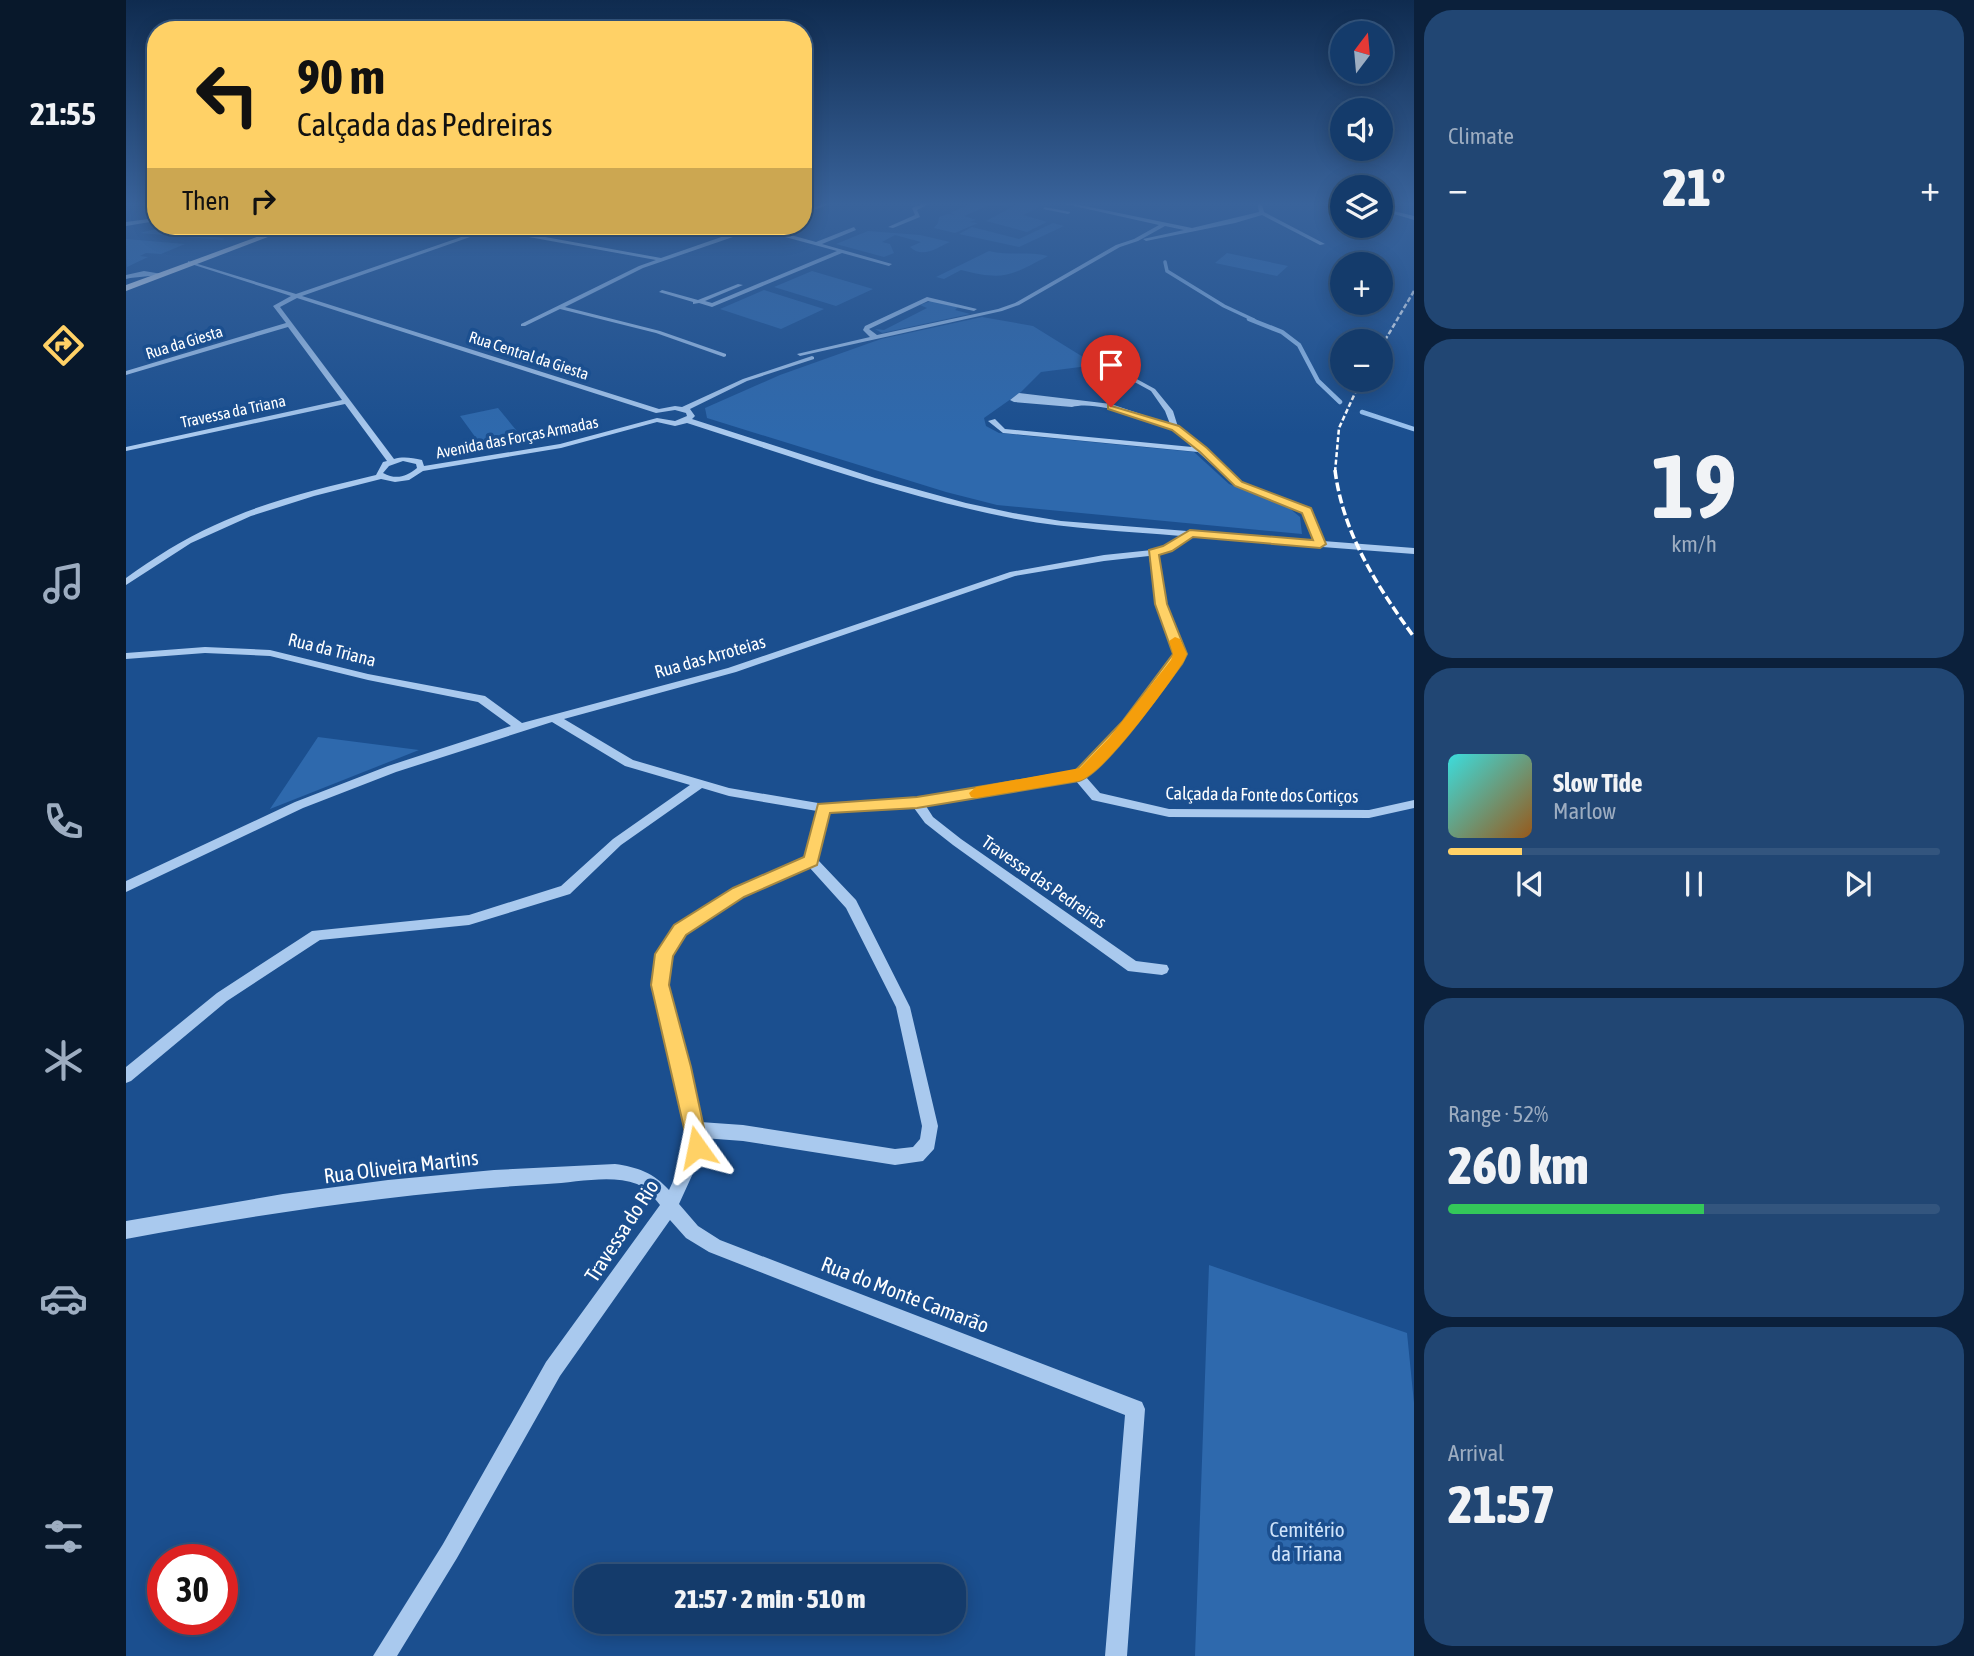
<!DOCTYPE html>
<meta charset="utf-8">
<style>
:root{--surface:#143b6b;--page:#214673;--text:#f1f3f6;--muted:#9dadc1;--line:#33557e;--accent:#ffd166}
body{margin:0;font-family:"Asap Condensed",sans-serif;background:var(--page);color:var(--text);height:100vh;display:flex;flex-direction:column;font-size:26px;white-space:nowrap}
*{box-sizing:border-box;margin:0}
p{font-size:23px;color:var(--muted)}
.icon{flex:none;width:38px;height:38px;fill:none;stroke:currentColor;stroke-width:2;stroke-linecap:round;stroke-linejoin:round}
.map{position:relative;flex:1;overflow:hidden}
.drawer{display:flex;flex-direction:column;gap:10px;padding:10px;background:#0b203b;width:560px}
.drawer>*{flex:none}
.guide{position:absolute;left:21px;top:21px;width:665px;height:214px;border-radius:28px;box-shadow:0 4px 18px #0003,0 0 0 2px var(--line);background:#ffd166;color:#111;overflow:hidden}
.needle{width:46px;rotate:16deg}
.tools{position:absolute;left:1204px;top:21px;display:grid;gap:14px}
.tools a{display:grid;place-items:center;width:63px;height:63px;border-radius:50%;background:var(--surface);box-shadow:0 4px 18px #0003,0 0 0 2px var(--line);font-size:35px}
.speed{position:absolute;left:21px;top:1544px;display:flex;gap:14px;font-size:35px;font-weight:700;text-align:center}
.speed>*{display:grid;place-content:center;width:91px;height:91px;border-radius:50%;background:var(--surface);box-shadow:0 4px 18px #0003,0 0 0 2px var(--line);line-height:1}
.speed .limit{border:10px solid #d22;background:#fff;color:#111}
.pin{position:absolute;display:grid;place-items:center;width:60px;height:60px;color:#fff;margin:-72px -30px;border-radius:50% 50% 50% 0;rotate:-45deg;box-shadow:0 0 7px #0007}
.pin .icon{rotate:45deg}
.me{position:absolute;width:77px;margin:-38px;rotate:348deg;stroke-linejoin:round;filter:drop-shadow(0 0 5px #0008)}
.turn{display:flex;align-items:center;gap:24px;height:147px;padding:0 35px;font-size:32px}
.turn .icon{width:91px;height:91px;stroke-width:2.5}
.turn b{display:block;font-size:49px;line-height:60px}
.then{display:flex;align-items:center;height:66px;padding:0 35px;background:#0003;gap:14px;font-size:26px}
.big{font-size:52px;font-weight:800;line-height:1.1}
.drawer .widget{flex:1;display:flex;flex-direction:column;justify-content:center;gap:10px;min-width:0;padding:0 24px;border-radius:28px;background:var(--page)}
.drawer .dial{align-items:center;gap:0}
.dial b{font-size:91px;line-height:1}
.song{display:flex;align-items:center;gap:21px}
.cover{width:84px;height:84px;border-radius:10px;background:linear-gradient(135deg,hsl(180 70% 55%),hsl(30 70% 35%))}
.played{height:7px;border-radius:4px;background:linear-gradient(90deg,var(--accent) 15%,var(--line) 15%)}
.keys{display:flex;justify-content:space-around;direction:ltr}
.heat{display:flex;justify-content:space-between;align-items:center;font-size:38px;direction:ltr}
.charge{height:10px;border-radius:5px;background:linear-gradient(90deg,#34c759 52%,var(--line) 0)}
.trip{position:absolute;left:448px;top:1564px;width:392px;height:70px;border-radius:28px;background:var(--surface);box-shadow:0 4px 18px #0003,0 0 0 2px var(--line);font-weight:800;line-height:70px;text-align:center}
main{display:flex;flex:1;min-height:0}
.tabs{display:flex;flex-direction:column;width:126px;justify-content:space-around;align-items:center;background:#08182b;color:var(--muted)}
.tabs .icon{width:49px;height:49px}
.tabs .active{color:var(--accent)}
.tabs b{font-size:32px;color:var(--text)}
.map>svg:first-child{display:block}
.green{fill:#2e69ad}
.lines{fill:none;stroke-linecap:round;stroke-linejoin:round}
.stream-far1{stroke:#9cc4f0;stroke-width:3.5}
.stream{stroke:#9cc4f0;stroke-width:4.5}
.minor{fill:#a9c9ee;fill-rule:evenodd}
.major{fill:#f0f6ff;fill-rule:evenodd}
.rail-far1{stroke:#fff;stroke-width:2.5;stroke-dasharray:5 2.5;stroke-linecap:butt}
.rail{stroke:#fff;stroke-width:3.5;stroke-dasharray:9 3.5;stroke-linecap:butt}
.route{fill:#ffd166;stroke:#a68842;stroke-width:2}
.slow{fill:#f59e0b}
.labels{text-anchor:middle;stroke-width:7;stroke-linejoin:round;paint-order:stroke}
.far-street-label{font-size:16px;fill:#fff;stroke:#1b4f8f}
.street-label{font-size:18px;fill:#fff;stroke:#1b4f8f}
.near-street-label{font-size:21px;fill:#fff;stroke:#1b4f8f}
.near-park-label{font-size:21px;fill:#cfe3fa;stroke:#1b4f8f}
</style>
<main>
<nav class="tabs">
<b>21:55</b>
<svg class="icon active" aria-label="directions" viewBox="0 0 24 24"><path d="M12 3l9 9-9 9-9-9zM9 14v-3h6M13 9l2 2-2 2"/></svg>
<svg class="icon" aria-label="music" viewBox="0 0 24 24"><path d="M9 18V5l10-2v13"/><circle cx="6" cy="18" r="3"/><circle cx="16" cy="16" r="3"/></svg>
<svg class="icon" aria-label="phone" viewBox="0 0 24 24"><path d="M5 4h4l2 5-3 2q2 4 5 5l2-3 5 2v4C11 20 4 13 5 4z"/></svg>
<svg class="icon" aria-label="climate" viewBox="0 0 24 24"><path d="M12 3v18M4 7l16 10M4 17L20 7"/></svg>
<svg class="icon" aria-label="car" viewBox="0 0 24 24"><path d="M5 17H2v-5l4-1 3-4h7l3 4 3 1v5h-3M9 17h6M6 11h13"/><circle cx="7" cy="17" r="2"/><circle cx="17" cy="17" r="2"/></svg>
<svg class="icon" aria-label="filters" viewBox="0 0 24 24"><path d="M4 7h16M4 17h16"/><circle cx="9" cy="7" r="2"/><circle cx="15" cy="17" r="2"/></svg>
</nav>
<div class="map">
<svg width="1288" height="1656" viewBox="0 0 1288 1656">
<rect width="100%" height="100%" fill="#1b4f8f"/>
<path class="green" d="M849 202H876L886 205 881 207 866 204 838 216 850 220 843 222 852 223 829 233 808 228 812 223 813 217 822 214 830 215 824 213Z
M896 202H916L911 205 914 207 897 215 921 222 901 232 860 221Z
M927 223 938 226 893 247 833 234 846 227 893 239Z
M38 227 102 231 90 237 99 239 96 240 14 233Z
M742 231 794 235 824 242C810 248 797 259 784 247L795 242 769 235 756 242 764 244 768 253 758 257 710 244Z
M0 239 59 244 35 254 20 253 14 256 22 257 1 267Z
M863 251C883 256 902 251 922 256 884 276 878 281 835 270L818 279 810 277Z
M1101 253 1162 266 1151 276 1089 263Z
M686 271 747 289 710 306 648 287Z
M638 290 698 309 655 329 594 309Z
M805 301 832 307 829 310 844 314 756 333 749 329 758 330 801 308 794 305Z
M856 317 907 326 970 365 915 372 895 392 858 418 860 426 873 433 1068 452 1103 484 1162 507 1174 517 1176 534 871 505 820 492 581 418 579 408 654 375 755 339Z
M372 408 395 436 355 445 334 416Z
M192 737 293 750 144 809Z
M1083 1265 1281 1333 1288 1403V1656H1069Z"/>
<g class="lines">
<path class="stream-far1" d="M1039 262 1041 271 1098 306 1128 320"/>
<path class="stream" d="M1123 319 1156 332 1173 345 1192 381 1214 402
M1236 412 1288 429"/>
<path class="minor" d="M702 202H709L677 214V211Z
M801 202H807L791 210 794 217 767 228 762 227 789 215 786 208Z
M930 202H939L1066 228 1133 212 1131 202H1135L1138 212 1199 244 1194 245 1136 215 1109 223 1020 241 1017 239 1058 230 1039 226 1012 241 994 247 893 305 876 311 674 356 671 354 744 337 737 330 739 326 801 297 851 309 848 311 802 301 743 329 751 335 872 309 889 303 990 245 1008 239 1033 225Z
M919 207 944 212V213L942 214 917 209Z
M1255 208 1288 216V220L1255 210Z
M30 218V221L0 226V222Z
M367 226H374L370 228 535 258 627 226H637L636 227 690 242 728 227 730 230 696 244 766 264 763 266 716 253 586 307 573 303 567 304V302L533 292 536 290 572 300 612 284 617 285 579 301 586 303 711 251 630 229 517 268 439 307 534 331 600 354V356L598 357 530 333 434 309 399 326H395V324L513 266 530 260 364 230 176 296 533 409 549 406 556 407 617 379 686 356 688 357V359L621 381 564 409 569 416 566 419 749 478 840 503 887 513 935 521 1188 541 1177 513 1110 486 1072 452 877 433 862 421 869 419 879 429 1066 447C1059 441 1052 432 1044 429 1022 418 969 400 946 407L888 402 884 400 893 393 985 404 1044 424 1039 411 1025 391 961 356V354L963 353 1029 389 1047 411 1052 427 1076 448H1080V451L1116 482 1184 509 1197 541 1288 548V554L1066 537 1044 551 1032 554 1040 604 1059 654 1057 661 992 744 960 777 974 793 1043 809 1243 810 1288 800V808L1243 818 1043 817 966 800 950 781 800 806 807 817 835 839 1010 961 1041 965 1043 969 1041 973 1036 975 1002 971 827 845 799 823 788 808 703 812 692 860 730 900 784 1007 812 1126 808 1149 797 1161 769 1165 617 1141 577 1138 579 1147 553 1204 572 1226 594 1240 1016 1402 1019 1409 1001 1656H979L999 1415 583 1252 560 1238 544 1220 434 1376 331 1558 271 1656H247L317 1544 420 1362 534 1205C528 1197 520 1188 511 1184 484 1174 449 1183 421 1184 279 1192 140 1213 0 1239V1221L157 1194 262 1180 368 1170 489 1164C511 1167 528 1173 543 1190L563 1147 547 1067 527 985 531 954 549 926 607 889 679 858 691 811 603 796 576 788 495 845 444 894 343 925 194 940 101 1001 5 1081 0 1083V1067L91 993 186 931 343 915 435 886 487 839 564 785 499 766 426 722 270 772 177 808 0 892V881L169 802 262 766 385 726 352 702 242 680 144 656 79 653 0 659V653L79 647 144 650 242 674 359 696 396 723 602 668 884 572 978 555 1026 550 1038 547 1055 536C998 531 941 529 885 518 774 496 668 457 561 423L549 426 531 422 435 448 297 471 283 480 269 482 255 479 188 496 125 516 65 543 0 585V578C28 558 57 539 89 525 140 501 195 488 250 475L257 462 261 461 219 404 0 451V447L216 400 162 327 0 375V371L160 323 147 306 165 296 62 263V261L170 294ZM171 298 530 413 549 410 560 413 561 416 549 421 531 418 434 444 298 466 296 460C286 458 278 456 268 459L154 307ZM277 461 290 464 291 468C280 477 270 480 257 473L263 466ZM1023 556 1030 604 1049 654 1047 660 984 738 950 772 791 799 698 804 603 788 507 760 438 719 610 672 889 576 978 561ZM683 867 720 908 770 1007 796 1126 794 1139 787 1147 769 1149 617 1125 574 1122 563 1067 541 985 545 955 559 934 617 897Z
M18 271 36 274C27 277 11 276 0 279V275Z"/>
<path class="major" d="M161 226H171L0 291V285Z"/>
<path class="rail-far1" d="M1255 347 1288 291
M1209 472 1213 428 1235 380"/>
<path class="rail" d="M1209 470C1217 534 1251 586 1288 637"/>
</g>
<linearGradient id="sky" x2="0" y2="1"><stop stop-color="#0f2b4f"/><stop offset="0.47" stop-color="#39639b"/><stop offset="1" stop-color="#39639b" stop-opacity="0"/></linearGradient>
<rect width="1288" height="434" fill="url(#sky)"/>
<path class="route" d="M982 405 1053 426 1081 448 1116 482 1185 508 1200 544 1194 548 1067 537 1046 551 1033 555 1041 604 1061 654 1056 664C1037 689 979 773 953 781L791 808 704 813 691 865 618 897 560 935 547 956 543 985 565 1067 582 1147 579 1154 571 1157 564 1154 525 985 529 954 548 925 607 888 678 857 692 804 791 797 949 771 996 722 1047 654 1029 604 1023 550 1037 546 1064 530 1187 540 1176 513 1109 486 1074 452 1046 430 982 409Z"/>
<path class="slow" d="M1049 637 1054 639 1061 654 1058 661C1041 687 978 774 953 781L850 798 845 797 843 793 850 787 954 768 983 738 1045 660 1047 654 1043 641Z"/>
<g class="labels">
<g class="far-street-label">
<text transform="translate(58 342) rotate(-17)" y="6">Rua da Giesta</text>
<text transform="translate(403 355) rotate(18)" y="6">Rua Central da Giesta</text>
<text transform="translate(107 411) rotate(-12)" y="6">Travessa da Triana</text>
<text transform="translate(391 437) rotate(-11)" y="6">Avenida das Forças Armadas</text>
</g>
<g class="street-label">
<text transform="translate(206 650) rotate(14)" y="6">Rua da Triana</text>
<text transform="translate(584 657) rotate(-16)" y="6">Rua das Arroteias</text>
<text transform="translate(1136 795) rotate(1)" y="6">Calçada da Fonte dos Cortiços</text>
<text transform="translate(918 882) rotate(35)" y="6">Travessa das Pedreiras</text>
</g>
<g class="near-street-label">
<text transform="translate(275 1167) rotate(-7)" y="7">Rua Oliveira Martins</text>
<text transform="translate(496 1231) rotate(-57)" y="7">Travessa do Rio</text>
<text transform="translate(779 1295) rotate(21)" y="7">Rua do Monte Camarão</text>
</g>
<g class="near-park-label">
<text x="1181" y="1537">Cemitério<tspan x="1181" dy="24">da Triana</tspan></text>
</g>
</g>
</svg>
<div class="tools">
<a><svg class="needle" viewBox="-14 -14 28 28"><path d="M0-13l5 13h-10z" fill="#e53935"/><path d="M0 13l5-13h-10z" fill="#9dadc1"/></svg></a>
<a><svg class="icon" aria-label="sound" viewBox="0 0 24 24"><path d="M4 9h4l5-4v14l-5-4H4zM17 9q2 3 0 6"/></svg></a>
<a><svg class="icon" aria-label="layers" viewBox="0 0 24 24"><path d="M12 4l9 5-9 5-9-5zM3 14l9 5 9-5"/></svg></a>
<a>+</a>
<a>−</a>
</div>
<div class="speed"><div class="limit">30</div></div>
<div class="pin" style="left:985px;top:407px;background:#d93025"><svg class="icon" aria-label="arrive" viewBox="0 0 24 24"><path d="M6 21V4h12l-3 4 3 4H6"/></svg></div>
<svg class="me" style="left:571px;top:1147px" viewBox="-20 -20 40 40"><path d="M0-17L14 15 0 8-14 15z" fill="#ffd166" stroke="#fff" stroke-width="4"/></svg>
<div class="trip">21:57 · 2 min · 510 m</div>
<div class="guide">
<div class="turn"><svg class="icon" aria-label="left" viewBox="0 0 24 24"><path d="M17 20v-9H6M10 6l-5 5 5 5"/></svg><div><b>90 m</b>Calçada das Pedreiras</div></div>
<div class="then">Then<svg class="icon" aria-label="right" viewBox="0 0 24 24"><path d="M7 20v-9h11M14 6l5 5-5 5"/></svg></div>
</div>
</div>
<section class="drawer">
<div class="widget"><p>Climate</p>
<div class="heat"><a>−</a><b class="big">21°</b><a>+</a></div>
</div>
<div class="widget dial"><b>19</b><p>km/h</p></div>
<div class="widget">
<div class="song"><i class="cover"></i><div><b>Slow Tide</b><p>Marlow</p></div></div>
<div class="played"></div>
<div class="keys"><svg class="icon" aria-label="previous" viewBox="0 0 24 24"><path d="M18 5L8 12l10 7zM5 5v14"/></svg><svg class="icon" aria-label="pause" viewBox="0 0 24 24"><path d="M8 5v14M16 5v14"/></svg><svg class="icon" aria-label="next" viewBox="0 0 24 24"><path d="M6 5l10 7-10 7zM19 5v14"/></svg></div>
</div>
<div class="widget"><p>Range · 52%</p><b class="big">260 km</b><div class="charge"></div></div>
<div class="widget"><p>Arrival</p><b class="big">21:57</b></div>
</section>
</main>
